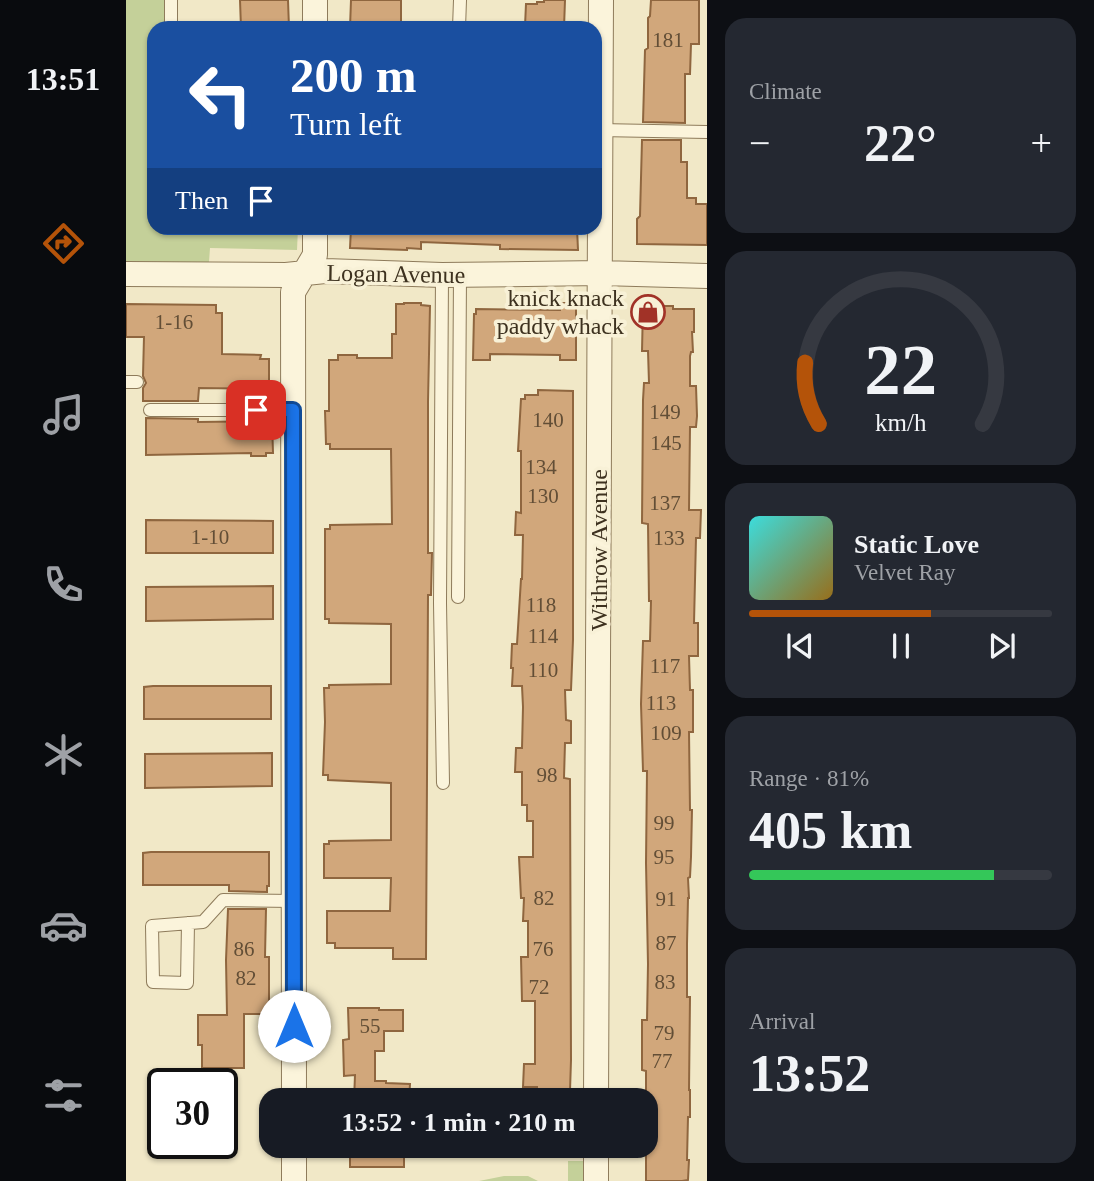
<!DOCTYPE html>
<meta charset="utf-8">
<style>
:root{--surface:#171b24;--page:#242831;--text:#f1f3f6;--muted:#9ea1a6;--line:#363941;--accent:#b45309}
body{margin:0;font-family:Georgia,serif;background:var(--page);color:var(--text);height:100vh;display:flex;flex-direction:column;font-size:26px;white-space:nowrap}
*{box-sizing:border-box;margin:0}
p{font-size:23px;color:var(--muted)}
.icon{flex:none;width:38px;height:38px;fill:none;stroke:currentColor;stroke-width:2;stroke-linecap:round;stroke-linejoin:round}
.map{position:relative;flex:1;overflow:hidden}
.side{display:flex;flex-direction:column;gap:18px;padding:18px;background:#0d0f14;width:387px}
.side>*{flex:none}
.top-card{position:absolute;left:21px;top:21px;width:455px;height:214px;border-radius:21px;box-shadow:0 2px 5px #0004;background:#1a4fa0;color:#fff;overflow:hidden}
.speed{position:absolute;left:21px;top:1068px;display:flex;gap:14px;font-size:35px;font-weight:700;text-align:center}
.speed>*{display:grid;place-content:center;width:91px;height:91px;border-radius:50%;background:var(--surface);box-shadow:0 2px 5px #0004;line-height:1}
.speed .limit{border:4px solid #111;border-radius:10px;background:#fff;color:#111}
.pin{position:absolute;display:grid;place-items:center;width:60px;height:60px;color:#fff;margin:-30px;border-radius:14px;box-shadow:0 4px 10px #0006}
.me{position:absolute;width:77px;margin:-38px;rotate:0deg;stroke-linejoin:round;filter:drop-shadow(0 0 5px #0008)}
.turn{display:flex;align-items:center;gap:24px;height:147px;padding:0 28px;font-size:32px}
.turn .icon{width:91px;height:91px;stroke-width:2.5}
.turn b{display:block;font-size:49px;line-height:60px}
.then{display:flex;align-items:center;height:66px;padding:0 28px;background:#0003;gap:14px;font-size:26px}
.big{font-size:52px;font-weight:800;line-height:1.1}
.side .card{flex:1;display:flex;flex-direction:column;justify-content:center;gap:10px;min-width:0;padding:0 24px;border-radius:21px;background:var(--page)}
.side .dial{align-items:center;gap:0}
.dial svg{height:182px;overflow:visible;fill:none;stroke:var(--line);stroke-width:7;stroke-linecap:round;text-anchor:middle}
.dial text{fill:var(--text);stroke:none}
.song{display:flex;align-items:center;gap:21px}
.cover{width:84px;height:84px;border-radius:10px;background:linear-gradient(135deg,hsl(180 70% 55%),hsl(40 70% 35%))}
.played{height:7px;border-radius:4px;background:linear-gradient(90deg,var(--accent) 60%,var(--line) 60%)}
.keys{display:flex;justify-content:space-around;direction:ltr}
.heat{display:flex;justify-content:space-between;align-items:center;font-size:38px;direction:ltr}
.charge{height:10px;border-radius:5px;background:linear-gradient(90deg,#34c759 81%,var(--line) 0)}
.trip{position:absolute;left:133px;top:1088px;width:399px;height:70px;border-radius:21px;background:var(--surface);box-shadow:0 2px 5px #0004;font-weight:800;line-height:70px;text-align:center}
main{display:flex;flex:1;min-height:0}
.menu{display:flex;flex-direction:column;width:126px;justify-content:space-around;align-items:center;background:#090b0e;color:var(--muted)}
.menu .icon{width:49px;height:49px}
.menu .on{color:var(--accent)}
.menu b{font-size:32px;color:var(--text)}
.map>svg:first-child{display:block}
.green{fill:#c4d099}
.building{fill:#d1a77b;stroke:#8f663f;stroke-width:2}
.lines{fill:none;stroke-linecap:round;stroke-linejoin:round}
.service-casing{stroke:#8e7b5b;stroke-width:14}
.minor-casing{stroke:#8e7b5b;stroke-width:26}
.service{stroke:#fbf4db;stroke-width:12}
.minor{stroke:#fbf4db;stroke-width:24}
.route-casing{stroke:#114b97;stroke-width:18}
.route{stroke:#1a73e8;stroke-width:12}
.labels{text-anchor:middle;stroke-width:7;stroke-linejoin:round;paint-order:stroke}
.number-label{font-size:21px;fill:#624e36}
.street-label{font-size:24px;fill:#3d311f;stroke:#f8f1d7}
.poi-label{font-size:24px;fill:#3d311f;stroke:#f8f1d7;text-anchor:end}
</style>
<main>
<nav class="menu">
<b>13:51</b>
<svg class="icon on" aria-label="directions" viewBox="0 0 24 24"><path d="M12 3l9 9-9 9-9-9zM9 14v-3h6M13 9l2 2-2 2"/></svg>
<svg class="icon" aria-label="music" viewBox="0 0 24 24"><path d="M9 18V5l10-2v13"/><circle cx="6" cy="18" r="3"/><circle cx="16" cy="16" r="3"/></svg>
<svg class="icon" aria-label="phone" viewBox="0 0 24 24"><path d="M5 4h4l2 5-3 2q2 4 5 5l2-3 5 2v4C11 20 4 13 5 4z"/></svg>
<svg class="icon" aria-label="climate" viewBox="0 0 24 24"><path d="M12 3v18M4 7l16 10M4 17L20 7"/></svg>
<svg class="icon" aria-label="car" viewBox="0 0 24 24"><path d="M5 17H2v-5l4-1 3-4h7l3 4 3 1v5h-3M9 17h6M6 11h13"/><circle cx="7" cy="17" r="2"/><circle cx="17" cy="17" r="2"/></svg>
<svg class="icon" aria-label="filters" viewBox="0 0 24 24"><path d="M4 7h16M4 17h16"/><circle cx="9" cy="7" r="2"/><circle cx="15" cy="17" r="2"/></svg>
</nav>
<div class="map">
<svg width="582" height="1181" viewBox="0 0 582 1181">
<rect width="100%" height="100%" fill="#f1e8c7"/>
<path class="green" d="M0 0H38V28H28V228H172L171 250 84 248 83 262H0Z
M442 1161H457V1181H442Z
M378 1176H402L412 1181H353Z"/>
<path class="building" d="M114 0H162L163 28H115Z
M225 0H275V28H224Z
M418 0H439L438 28H411V26H399L400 4H411V2H418Z
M525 0H573V44H565L564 74H559V123L517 122 519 50 522 48V18L524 16Z
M516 140H555V162H561V198H570V204H581V245L511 244V219L514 216Z
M225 228H451L452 250 374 249V245L295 242V249L281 248V250L224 248Z
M278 303H295V305L304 306 302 402V553H306L305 595H302L300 959H267V948H209V943H201V911H264L265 878H198V844H203V841L265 840V783L202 780V775H197L199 722 198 688H203V685L265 684V624L203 623V619H199V529H204V525L266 524 265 449H204V444H200L199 411H203V360H212V355H231V358H266V334H270V304H278Z
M434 303H450V360H434V355L364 354V360H347L348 314H350V309L434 310Z
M0 304 90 305V313H96V354L135 355 134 359H143V389L73 388 72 401H17V388L20 383 17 376 18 337H0Z
M517 306H547V309H568V332H566L567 352H565L564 356V386H570L571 416 570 427H564L563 510H575L574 538H570L568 623H572V656H563L564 690H567V732H563L564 810H566L565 857 564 877 562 878 563 898H562L561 944V997H564L563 1090H564V1117H562L561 1160H563L562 1180 556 1181H520V1071L516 1070V1020H521L522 964 520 863 521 771H517L515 704 517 641H524L525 601H523L522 524 516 523 517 400 518 383H523L522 351H516Z
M412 390 447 391V640L445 690H439L440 720 445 721V743H439L438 778 444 779 445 1060 444 1091H411V1087H397L398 1064H409V1001H396L395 957H402V921H397L398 898H395L393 857H407V821H401V805H396V772H389L390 748H396L397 707 396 686H386L387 668H385L386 644H391L395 579H396L397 535H389L390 512 395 513V451H392L395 399H399V395H412Z
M20 418 72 419V422L146 421 147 453H140V456H125V453L20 455Z
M20 520 147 521V553H20Z
M147 586V619L20 621V587Z
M27 686H145V719H18V687Z
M146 753V786L19 788V754Z
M25 852H143V886H141V892L103 891V885H17V853Z
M102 909H140L139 957H143V1014H118V1068H76V1045H72V1015H101L100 960Z
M222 1008H253V1010H277V1031H258V1051H249V1081H260V1083L284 1084 283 1101H228L229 1075 218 1076 217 1040 223 1039Z
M278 1146V1167H224V1147Z"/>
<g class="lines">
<g class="service-casing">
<path id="service" d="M45 28V0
M333 28 334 0
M473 130 582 132
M316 275 314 603 317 783
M0 382H11
M24 410H167
M332 597 334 275
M62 923 61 983 27 982 26 926 77 922 97 900 167 901"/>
</g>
<g class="minor-casing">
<path id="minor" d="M189 28V0
M0 274 160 275 199 271 316 275 475 273 582 276
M168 1101 167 292 189 255V228
M470 1101 475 0
M168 1146V1181
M470 1181V1146"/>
</g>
<use href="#service" class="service"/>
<use href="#minor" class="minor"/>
</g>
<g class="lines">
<g class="route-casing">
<path id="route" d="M130 410H167L168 1026"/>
</g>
<use href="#route" class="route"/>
</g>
<defs>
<g id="shop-ring" transform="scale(1.75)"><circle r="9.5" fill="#f8f1d7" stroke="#a13227" stroke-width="1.5"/><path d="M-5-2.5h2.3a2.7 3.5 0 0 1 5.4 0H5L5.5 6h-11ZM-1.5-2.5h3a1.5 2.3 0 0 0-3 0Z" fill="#a13227"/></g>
</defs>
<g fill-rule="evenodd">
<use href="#shop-ring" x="522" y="312"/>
</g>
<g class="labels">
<g class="number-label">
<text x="542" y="47">181</text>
<text x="48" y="329">1-16</text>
<text x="539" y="419">149</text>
<text x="422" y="427">140</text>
<text x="540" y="450">145</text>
<text x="415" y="474">134</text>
<text x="417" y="503">130</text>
<text x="539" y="510">137</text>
<text x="84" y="544">1-10</text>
<text x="543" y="545">133</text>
<text x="415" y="612">118</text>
<text x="417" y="643">114</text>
<text x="539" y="673">117</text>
<text x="417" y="677">110</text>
<text x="535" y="710">113</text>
<text x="540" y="740">109</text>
<text x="421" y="782">98</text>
<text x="538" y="830">99</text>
<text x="538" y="864">95</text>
<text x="418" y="905">82</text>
<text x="540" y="906">91</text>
<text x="540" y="950">87</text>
<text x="118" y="956">86</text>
<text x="417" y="956">76</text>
<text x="120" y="985">82</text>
<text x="539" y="989">83</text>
<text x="413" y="994">72</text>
<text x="244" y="1033">55</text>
<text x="538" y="1040">79</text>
<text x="536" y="1068">77</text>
</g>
<g class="street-label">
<text transform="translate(270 274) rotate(1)" y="8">Logan Avenue</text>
<text transform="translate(473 550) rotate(-90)" y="8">Withrow Avenue</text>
</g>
<g class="poi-label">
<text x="498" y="306">knick knack<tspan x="498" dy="28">paddy whack</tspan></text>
</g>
</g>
</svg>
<div class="speed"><div class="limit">30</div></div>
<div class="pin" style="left:130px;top:410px;background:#d93025"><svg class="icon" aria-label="arrive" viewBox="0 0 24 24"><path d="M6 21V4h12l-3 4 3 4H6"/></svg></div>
<svg class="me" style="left:168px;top:1026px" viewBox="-20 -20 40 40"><circle r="19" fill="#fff"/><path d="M0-13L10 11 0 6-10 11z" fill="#1a73e8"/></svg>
<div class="trip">13:52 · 1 min · 210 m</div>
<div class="top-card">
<div class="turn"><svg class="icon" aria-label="left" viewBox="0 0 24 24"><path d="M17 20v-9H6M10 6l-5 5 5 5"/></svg><div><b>200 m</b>Turn left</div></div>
<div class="then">Then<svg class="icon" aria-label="arrive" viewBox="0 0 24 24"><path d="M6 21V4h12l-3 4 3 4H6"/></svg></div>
</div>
</div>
<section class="side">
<div class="card"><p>Climate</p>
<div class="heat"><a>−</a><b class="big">22°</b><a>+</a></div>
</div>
<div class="card dial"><svg viewBox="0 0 100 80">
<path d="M14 69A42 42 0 1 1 86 69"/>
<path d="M14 69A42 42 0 0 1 8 42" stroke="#b45309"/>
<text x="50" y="56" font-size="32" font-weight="700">22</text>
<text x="50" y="72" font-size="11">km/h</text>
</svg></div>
<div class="card">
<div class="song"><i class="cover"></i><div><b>Static Love</b><p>Velvet Ray</p></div></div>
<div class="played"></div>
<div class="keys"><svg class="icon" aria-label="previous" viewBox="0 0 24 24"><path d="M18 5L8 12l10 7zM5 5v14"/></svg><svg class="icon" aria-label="pause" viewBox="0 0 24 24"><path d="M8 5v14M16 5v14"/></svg><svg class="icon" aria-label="next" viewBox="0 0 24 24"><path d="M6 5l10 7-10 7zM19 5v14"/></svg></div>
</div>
<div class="card"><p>Range · 81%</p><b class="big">405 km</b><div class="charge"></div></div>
<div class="card"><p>Arrival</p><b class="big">13:52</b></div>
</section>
</main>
